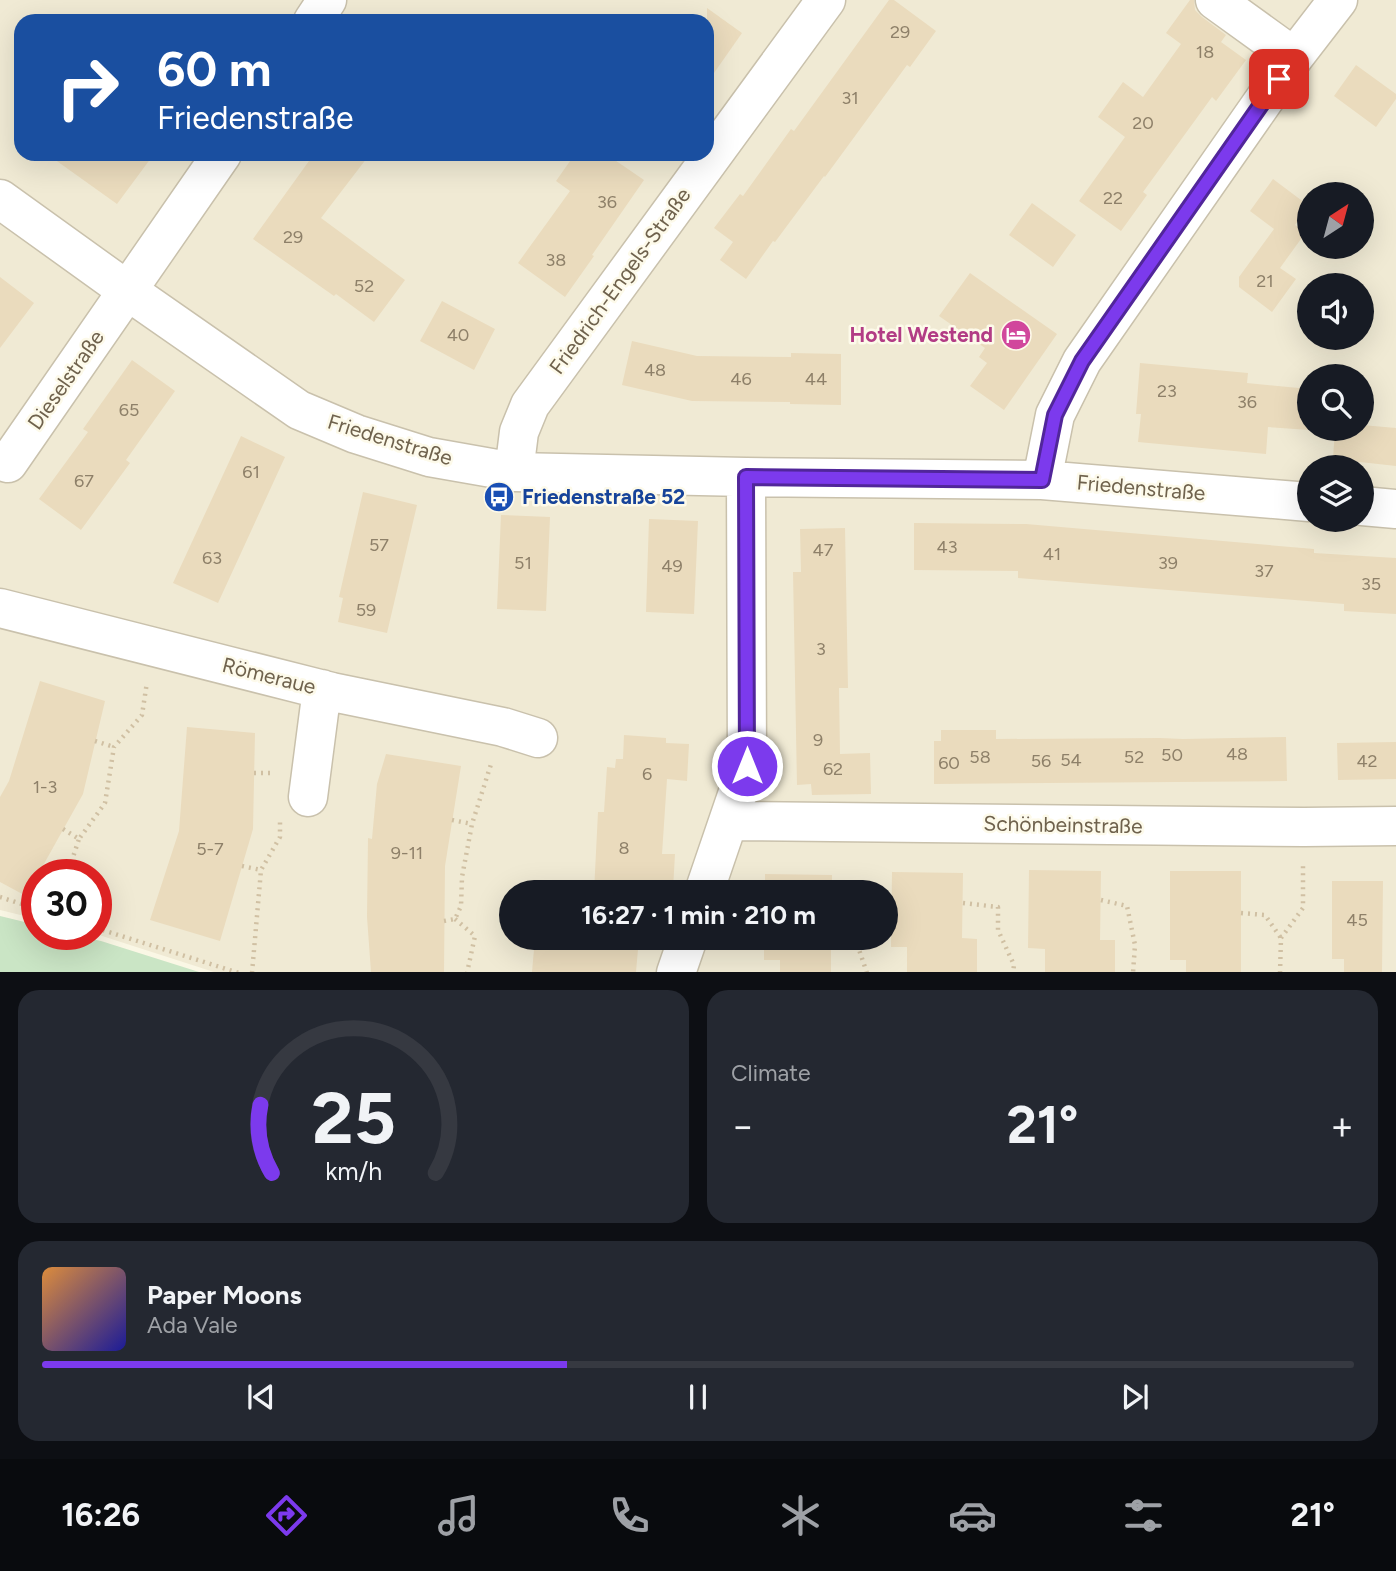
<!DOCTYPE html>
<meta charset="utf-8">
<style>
:root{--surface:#171b24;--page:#242831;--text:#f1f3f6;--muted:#9ea1a6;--line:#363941;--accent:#7c3aed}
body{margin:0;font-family:Figtree,sans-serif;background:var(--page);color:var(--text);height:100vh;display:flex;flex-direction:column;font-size:26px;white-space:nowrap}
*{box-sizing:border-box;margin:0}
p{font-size:23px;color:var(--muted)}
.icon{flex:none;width:38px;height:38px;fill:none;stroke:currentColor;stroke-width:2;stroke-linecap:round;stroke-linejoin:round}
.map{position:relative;height:972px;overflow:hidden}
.sheet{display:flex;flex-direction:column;gap:18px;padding:18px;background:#0d0f14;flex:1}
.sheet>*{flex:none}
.hud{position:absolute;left:14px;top:14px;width:700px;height:147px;border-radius:21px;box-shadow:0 7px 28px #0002;background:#1a4fa0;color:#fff;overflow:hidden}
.needle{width:46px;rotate:36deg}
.tools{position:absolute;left:1297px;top:182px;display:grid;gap:14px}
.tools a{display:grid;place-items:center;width:77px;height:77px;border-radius:50%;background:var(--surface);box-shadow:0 7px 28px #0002;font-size:35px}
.speed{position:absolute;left:21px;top:859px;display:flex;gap:14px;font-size:35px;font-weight:700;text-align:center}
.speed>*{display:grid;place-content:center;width:91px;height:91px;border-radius:50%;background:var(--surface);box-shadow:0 7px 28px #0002;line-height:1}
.speed .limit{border:10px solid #d22;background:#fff;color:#111}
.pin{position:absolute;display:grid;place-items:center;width:60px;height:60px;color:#fff;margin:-30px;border-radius:14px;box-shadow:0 4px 10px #0006}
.me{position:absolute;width:77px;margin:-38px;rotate:0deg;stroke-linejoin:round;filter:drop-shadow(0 0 5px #0008)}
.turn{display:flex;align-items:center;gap:24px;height:147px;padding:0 28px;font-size:32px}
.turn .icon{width:91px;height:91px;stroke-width:2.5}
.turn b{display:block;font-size:49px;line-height:60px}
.big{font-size:52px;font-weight:700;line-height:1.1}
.sheet .widget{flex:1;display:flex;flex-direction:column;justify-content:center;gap:10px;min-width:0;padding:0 24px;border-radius:21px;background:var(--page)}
.sheet .dial{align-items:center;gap:0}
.dial svg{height:182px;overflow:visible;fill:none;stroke:var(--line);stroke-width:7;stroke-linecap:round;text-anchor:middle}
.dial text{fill:var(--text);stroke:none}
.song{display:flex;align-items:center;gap:21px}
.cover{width:84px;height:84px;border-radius:10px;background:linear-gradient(135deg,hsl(30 70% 55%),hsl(240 70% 35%))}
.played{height:7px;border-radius:4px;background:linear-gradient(90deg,var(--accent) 40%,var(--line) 40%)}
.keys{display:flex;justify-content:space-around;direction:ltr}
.heat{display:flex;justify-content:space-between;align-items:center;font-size:38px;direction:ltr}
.sheet .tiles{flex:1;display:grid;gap:18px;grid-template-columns:1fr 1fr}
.widget:last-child{grid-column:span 2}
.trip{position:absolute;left:499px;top:880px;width:399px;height:70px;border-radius:35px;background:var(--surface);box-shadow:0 7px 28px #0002;font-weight:700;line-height:70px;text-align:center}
.tab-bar{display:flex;height:112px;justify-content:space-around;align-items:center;background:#090b0e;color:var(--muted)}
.tab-bar .icon{width:49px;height:49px}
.tab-bar .on{color:var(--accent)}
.tab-bar b{font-size:32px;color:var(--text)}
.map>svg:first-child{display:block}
.residential{fill:#f0ead4;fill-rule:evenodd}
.green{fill:#cae5c5}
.building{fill:#eadbbd}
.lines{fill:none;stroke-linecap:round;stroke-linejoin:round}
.minor-casing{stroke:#c9c1ac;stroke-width:41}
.path{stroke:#d0c0a3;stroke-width:4.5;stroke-dasharray:2 5;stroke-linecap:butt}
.minor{stroke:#fff;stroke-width:38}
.route-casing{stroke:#51269a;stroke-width:18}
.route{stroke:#7c3aed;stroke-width:12}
.labels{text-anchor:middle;stroke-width:5;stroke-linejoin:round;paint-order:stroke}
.number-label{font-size:18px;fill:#8e8069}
.street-label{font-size:21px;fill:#6f624d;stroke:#fdfaea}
.hotel-label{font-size:21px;font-weight:bold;fill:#b23c85;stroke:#fdfaea;text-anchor:end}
.transit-label{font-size:21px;font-weight:bold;fill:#164399;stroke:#fdfaea;text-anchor:start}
</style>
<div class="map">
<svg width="1396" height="973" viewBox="0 0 1396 973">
<rect width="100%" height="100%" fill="#faf7e5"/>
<path class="residential" d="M0 0H1396V972L217 973 96 934V875H37V919L0 910ZM21 21H707V154H21ZM1309 194H1362V247H1309ZM1309 285H1362V338H1309ZM1309 376H1362V429H1309ZM1309 467H1362V520H1309ZM511 892H886V938H511Z"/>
<path class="green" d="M0 916 37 925V934L74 935 101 941 199 972H0Z"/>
<path class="building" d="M889 0H894L936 31 910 67 907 65 825 177 824 176 775 242 773 241 746 279 720 260 733 242 714 228 740 194 743 196 791 129 794 131Z
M1190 0H1194L1195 10 1202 17 1226 35 1221 42 1246 60 1216 101 1212 97 1143 192 1147 195 1121 231 1079 201 1125 137 1098 117 1123 82 1143 97 1181 44 1166 33Z
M707 8 742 33 707 83Z
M1356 65 1396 94V99L1376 127 1334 96Z
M47 154H154L117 204Z
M314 154H370L321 218 405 280 374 322 336 294 334 296 253 239Z
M575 154H606L644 180 592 255 594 256 565 297 518 263 570 191 556 181Z
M1273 179 1309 206 1295 225 1306 232 1280 268 1296 279 1272 312 1239 287V277L1274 229 1250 211Z
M1032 203 1076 235 1053 267 1009 235Z
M970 273 1057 334 1004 410 970 386 987 363 979 357 985 348 939 316Z
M0 277 34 303 0 348Z
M442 301 495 329 474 370 420 341Z
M632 341 697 356 791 357V353L841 354V405L790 404V402L692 401 622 385Z
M132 360 175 391 126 460 130 463 81 530 39 499 88 432 83 429Z
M1140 363 1248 373 1247 383 1309 389V430L1268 427 1266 454 1138 442 1141 414H1136Z
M1362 425 1396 428V466L1333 459 1335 429H1362Z
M241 436 285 457 218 603 173 583Z
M363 492 417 505 387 633 338 622 343 598 339 597Z
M501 515 550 517 546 611 497 609Z
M649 519 698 521 694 614 646 612Z
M914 523 1026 524 1314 549V553L1396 558V614L1344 611V604L1018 578V571L914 570Z
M845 528 848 688H839L840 754 870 753 871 794 812 795 811 784 797 785 793 572H801L800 529Z
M40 681 105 701 83 794 26 896 0 882V797L9 781Z
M187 727 255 733 253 829 220 941 150 920 179 831Z
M941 730H996V739L1160 738 1183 739 1286 737 1287 781 934 784V741H941Z
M624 735 666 738V743L689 744 687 781 667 779 662 854H675L673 889 649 888V892H594L598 812H604L607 767 615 768 616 759H623Z
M1396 742V779L1338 780 1337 743Z
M386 754 461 766 445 866 444 972H371L367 917 368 838 372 839 377 784Z
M1029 870 1101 871 1100 940H1115V972H1045V949L1028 948Z
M1170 871H1241V972H1186V960H1170Z
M892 872 963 873 962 938 977 939V972H907V947H891Z
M765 874 832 875V892H765Z
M1332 881H1383L1382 972H1344V959H1332Z
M535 938H639L636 972H532Z
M764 938H831V972H780V960H764Z"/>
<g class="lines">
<g class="minor-casing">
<path id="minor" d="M1215 0 1294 57
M313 21 327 0
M0 199 128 291 299 410 356 434 429 457 514 472 746 477 1042 480 1309 502
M0 461 8 463 222 154
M514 472 519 432 530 405 826 0
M1042 480 1055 415 1082 361 1294 57 1338 0
M1362 506 1396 509
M0 608 332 692 503 727 538 738
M308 797 322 689
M729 821 1304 827 1396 826
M704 892 747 766 746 477
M676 973 688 938"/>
</g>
<path class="path" d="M95 741 114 747
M254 773H275
M452 820 472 824
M63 829 79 839 105 803 114 747 142 715 147 682
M242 866 261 870 280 837V820
M67 875 79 839
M0 897 37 909
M1101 900 1127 906 1135 945 1133 973
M963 903 998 907V930L1014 965 1013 973
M1241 913 1265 915 1281 938
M455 919 475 936 467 973
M444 921 455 919 461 906 462 877 472 824 492 761
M96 928 239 973
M855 938 867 973
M252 973 261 870
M1280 973 1281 938 1303 908V863"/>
<use href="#minor" class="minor"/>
</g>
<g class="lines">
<g class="route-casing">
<path id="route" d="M747 766 746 477 1042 480 1055 415 1082 361 1279 79"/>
</g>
<use href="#route" class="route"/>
</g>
<defs>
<g id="hotel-disc" transform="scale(1.575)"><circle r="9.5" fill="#d1479c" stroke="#fdfaea"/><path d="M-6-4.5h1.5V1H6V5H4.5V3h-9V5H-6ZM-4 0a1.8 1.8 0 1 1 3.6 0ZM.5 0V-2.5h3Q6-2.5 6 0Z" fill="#fff"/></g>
<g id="bus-disc" transform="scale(1.575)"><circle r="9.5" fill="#1a4fb4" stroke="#fdfaea"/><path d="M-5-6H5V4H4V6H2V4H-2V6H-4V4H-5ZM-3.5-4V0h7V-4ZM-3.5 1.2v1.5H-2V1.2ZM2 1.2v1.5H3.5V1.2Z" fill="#fff"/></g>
</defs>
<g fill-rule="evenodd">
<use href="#hotel-disc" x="1016" y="335"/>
<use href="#bus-disc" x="499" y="497"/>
</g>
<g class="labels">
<g class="number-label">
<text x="900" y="38">29</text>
<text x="1205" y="58">18</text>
<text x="850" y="104">31</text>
<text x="1143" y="129">20</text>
<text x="1113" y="204">22</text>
<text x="607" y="208">36</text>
<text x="293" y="243">29</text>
<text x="556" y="266">38</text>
<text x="1265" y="287">21</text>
<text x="364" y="292">52</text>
<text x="458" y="341">40</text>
<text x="655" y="376">48</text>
<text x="741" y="385">46</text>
<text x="816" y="385">44</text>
<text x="1167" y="397">23</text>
<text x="1247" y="408">36</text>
<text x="129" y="416">65</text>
<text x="251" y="478">61</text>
<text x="84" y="487">67</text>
<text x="379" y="551">57</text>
<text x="947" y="553">43</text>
<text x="823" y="556">47</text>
<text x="1052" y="560">41</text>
<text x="212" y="564">63</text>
<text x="523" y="569">51</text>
<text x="1168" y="569">39</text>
<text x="672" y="572">49</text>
<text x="1264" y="577">37</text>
<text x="1371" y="590">35</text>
<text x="366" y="616">59</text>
<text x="821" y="655">3</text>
<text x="818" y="746">9</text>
<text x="1237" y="760">48</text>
<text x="1172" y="761">50</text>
<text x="980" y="763">58</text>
<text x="1134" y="763">52</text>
<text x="1071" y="766">54</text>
<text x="1041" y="767">56</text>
<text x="1367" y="767">42</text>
<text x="949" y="769">60</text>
<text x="833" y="775">62</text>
<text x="647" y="780">6</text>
<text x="45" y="793">1-3</text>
<text x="624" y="854">8</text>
<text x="210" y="855">5-7</text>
<text x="407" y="859">9-11</text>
<text x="1357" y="926">45</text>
</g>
<g class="street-label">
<text transform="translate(620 281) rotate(-54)" y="7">Friedrich-Engels-Straße</text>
<text transform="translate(66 380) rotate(-55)" y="7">Dieselstraße</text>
<text transform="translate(390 440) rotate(17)" y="7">Friedenstraße</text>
<text transform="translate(1141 488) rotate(5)" y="7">Friedenstraße</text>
<text transform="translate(269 676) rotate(14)" y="7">Römeraue</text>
<text transform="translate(1063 825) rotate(1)" y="7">Schönbeinstraße</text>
</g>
<g class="hotel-label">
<text x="993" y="342">Hotel Westend</text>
</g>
<g class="transit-label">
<text x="522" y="504">Friedenstraße 52</text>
</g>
</g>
</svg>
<div class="tools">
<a><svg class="needle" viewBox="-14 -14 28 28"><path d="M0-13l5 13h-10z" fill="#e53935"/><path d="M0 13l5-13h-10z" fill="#9ea1a6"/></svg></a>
<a><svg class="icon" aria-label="sound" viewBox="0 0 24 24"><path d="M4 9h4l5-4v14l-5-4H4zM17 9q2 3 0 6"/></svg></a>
<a><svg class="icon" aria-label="search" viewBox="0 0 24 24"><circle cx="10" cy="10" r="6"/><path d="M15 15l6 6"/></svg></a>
<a><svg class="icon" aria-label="layers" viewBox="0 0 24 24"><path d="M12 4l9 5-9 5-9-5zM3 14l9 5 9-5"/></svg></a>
</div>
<div class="speed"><div class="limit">30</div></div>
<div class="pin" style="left:1279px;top:79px;background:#d93025"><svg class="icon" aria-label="arrive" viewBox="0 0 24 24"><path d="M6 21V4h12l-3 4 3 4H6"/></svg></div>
<svg class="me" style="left:747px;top:766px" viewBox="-20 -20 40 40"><circle r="17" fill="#7c3aed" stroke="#fff" stroke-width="3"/><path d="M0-11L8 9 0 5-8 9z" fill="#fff"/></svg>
<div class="trip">16:27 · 1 min · 210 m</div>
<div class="hud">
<div class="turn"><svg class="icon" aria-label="right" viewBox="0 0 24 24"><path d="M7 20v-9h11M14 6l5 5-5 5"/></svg><div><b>60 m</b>Friedenstraße</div></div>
</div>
</div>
<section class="sheet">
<div class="tiles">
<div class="widget dial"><svg viewBox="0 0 100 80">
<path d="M14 69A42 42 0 1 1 86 69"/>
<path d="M14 69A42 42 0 0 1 9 39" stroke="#7c3aed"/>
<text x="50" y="56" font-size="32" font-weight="700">25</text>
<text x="50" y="72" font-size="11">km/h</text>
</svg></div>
<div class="widget"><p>Climate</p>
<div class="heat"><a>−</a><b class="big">21°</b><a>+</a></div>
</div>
<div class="widget">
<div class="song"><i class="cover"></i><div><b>Paper Moons</b><p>Ada Vale</p></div></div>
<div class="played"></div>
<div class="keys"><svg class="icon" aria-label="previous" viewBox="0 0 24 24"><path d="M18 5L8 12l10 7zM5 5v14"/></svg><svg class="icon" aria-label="pause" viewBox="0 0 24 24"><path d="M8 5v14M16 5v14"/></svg><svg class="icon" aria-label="next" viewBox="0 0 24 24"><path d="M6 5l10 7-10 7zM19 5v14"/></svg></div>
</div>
</div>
</section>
<nav class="tab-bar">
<b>16:26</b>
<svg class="icon on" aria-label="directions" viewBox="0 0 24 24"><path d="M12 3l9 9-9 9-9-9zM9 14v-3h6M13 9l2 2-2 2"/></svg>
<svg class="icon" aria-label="music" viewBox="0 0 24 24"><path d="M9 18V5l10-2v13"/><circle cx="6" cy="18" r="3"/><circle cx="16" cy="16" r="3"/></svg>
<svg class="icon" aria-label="phone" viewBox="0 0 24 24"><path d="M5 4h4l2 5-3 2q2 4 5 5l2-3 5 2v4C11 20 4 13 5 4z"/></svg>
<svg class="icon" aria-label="climate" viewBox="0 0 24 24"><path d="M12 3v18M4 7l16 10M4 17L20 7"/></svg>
<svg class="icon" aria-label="car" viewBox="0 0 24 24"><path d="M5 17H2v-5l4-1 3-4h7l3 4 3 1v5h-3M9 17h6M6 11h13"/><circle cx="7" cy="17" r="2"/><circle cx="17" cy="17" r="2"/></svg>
<svg class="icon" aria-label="filters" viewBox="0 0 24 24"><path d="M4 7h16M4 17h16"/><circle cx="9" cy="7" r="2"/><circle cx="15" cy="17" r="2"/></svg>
<b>21°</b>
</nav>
